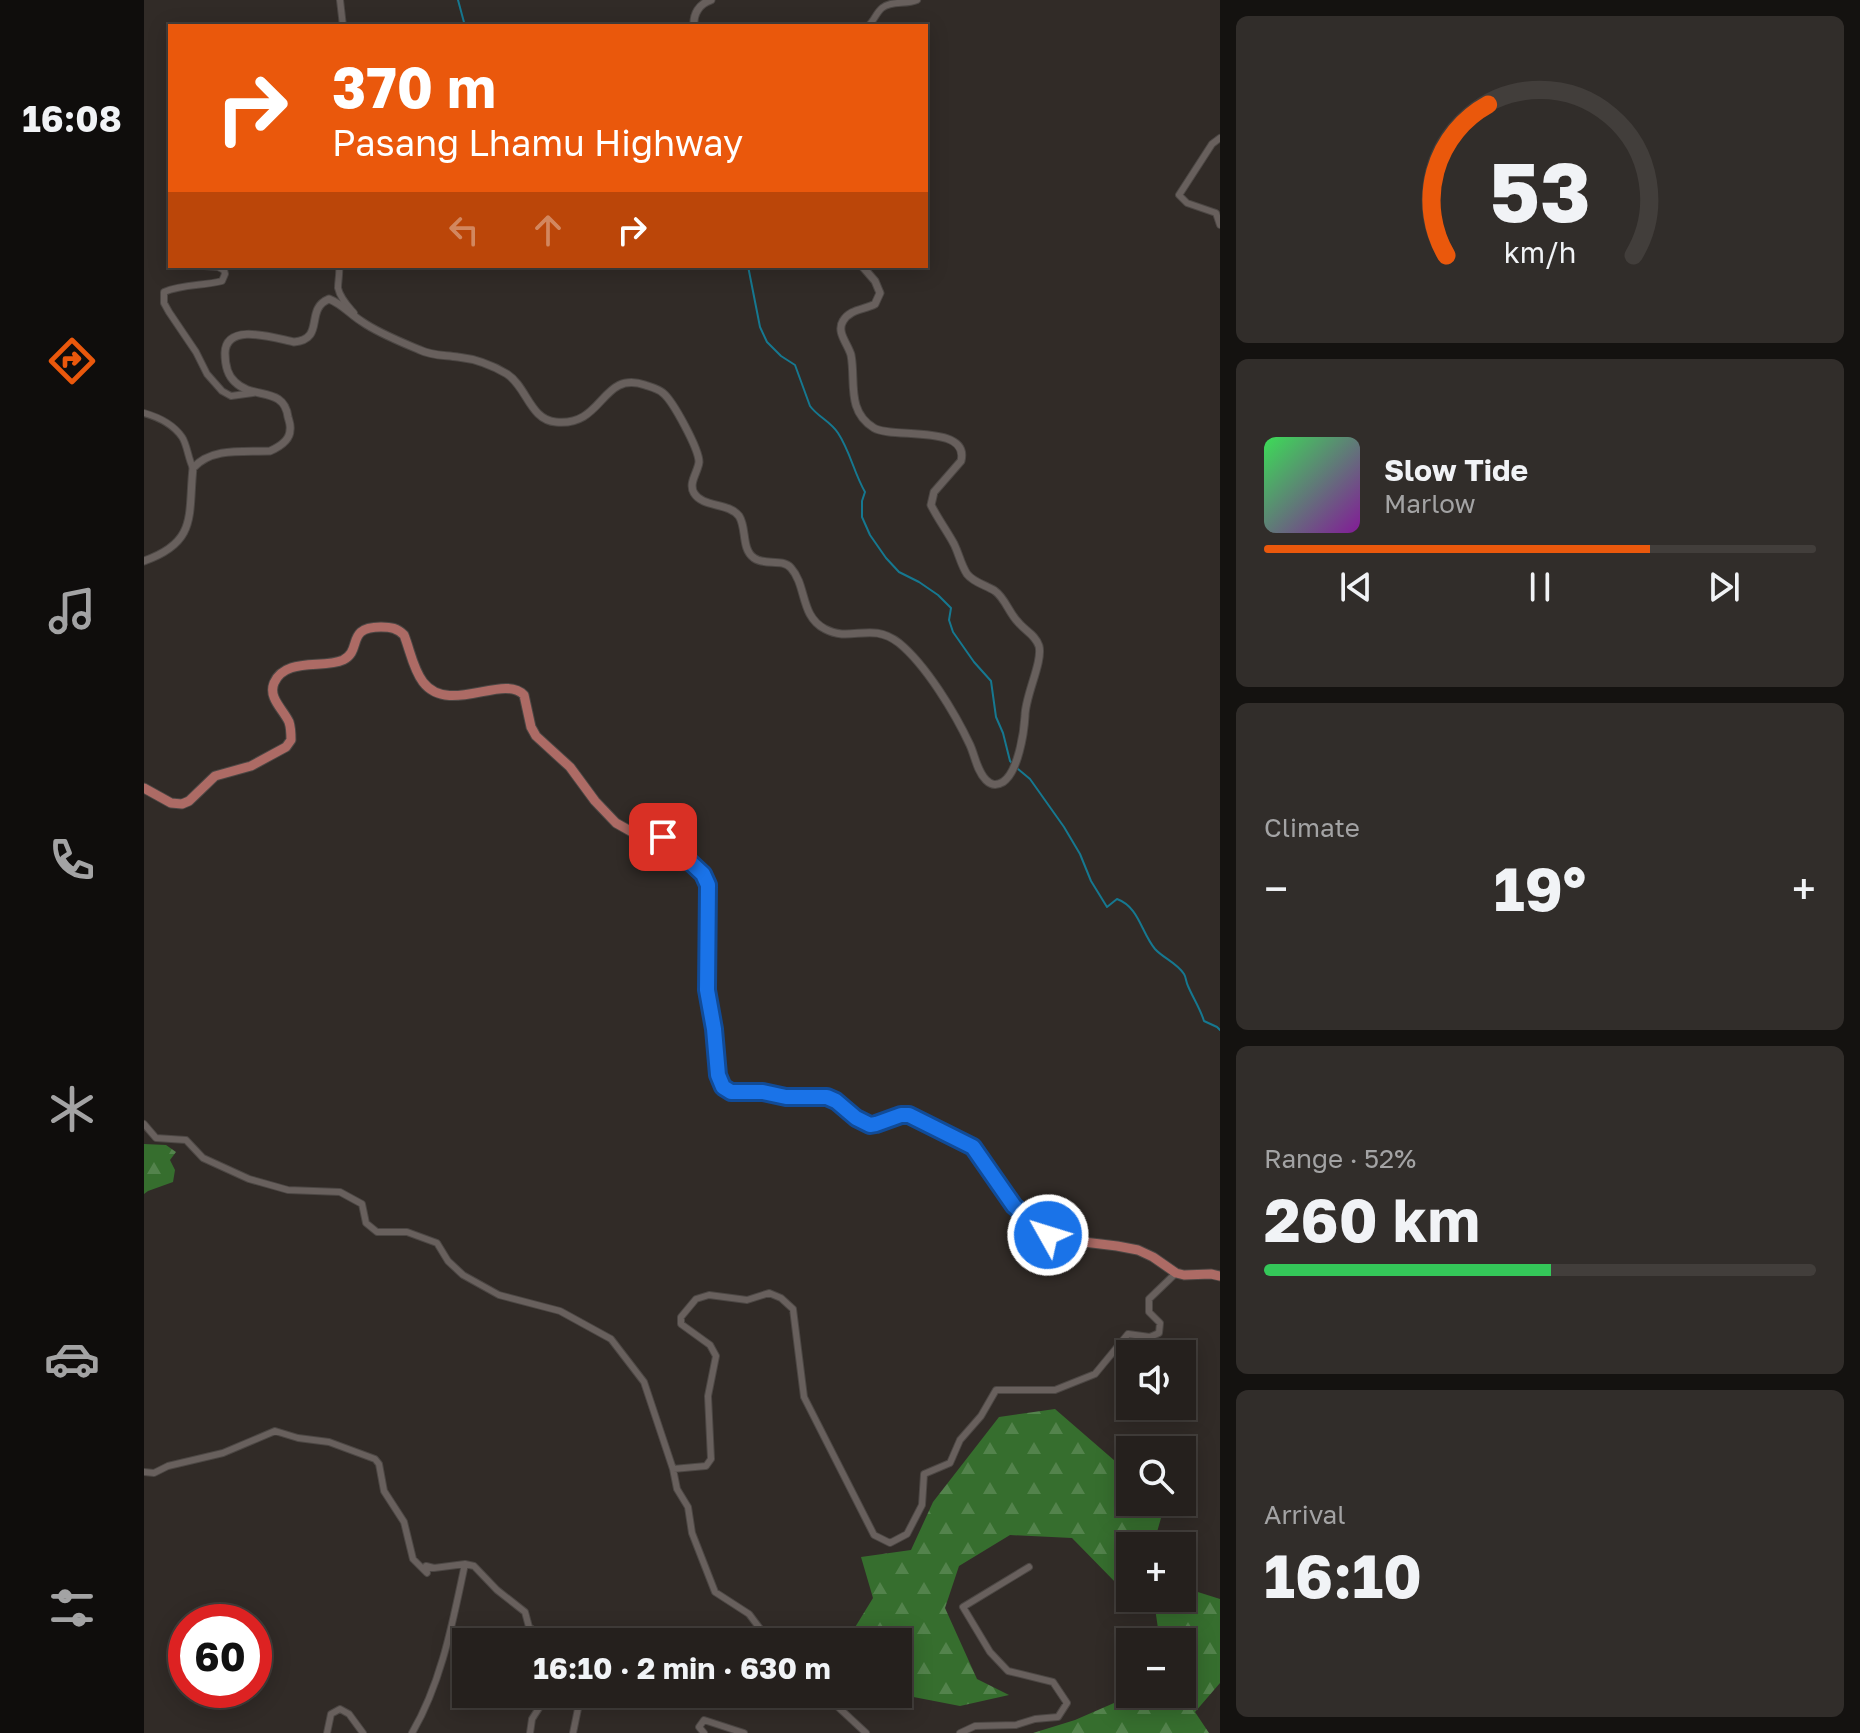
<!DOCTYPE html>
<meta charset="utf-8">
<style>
:root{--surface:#25201d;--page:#312d2a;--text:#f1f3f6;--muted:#a3a3a4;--line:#423e3b;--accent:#ea580c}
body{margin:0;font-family:"Golos Text",sans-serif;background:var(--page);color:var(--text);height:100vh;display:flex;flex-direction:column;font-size:30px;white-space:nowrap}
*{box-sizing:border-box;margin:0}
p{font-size:26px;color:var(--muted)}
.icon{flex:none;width:44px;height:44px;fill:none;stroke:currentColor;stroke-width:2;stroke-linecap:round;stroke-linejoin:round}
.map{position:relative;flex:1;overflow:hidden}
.side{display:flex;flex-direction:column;gap:16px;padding:16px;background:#141210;width:640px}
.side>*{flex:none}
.top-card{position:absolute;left:24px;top:24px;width:760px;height:244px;border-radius:0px;box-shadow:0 4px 20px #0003,0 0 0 2px var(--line);background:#ea580c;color:#fff;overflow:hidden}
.controls{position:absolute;left:972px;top:1340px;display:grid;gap:16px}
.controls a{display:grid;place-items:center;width:80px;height:80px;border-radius:0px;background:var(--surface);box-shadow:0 4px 20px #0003,0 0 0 2px var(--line);font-size:40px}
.speed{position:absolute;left:24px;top:1604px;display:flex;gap:16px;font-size:40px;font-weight:700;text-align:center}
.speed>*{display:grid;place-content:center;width:104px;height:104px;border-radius:50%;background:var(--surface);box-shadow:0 4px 20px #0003,0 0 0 2px var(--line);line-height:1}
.speed .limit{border:12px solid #d22;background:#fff;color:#111}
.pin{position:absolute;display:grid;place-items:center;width:68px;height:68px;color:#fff;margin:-34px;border-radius:16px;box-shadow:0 4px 12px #0006}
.me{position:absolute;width:88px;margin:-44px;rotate:309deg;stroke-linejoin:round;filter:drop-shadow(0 0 6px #0008)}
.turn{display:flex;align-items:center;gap:28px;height:168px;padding:0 32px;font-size:36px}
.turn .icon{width:104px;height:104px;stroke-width:2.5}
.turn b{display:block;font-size:56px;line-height:68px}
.lanes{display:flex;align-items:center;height:76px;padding:0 32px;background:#0003;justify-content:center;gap:40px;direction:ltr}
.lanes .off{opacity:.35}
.big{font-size:60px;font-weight:700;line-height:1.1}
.side .card{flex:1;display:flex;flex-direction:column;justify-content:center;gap:12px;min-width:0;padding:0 28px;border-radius:12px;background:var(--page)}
.side .dial{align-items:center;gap:0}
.dial svg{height:208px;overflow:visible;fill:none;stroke:var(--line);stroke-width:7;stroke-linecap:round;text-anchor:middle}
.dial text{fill:var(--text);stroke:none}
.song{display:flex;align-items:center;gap:24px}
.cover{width:96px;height:96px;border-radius:12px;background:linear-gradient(135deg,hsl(130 70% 55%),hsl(290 70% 35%))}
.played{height:8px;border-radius:4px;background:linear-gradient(90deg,var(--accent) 70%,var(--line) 70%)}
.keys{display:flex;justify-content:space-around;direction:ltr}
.heat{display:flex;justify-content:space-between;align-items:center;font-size:44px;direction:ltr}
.charge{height:12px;border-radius:6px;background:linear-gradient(90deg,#34c759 52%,var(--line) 0)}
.trip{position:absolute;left:308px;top:1628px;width:460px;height:80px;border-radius:0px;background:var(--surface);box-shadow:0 4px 20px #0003,0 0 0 2px var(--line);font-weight:700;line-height:80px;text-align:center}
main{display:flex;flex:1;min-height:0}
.dock{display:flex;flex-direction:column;width:144px;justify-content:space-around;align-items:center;background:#0f0d0c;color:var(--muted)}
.dock .icon{width:56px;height:56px}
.dock .active{color:var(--accent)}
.dock b{font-size:36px;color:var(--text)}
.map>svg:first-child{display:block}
.forest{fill:url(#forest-firs)}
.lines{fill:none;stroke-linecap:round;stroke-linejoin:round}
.stream{stroke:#167890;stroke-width:2}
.minor-casing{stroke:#4c4744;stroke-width:8}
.tertiary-casing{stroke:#4c4744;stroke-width:9}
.primary-casing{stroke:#4c4744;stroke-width:11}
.minor{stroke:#68605d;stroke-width:6}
.tertiary{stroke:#68605d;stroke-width:7}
.primary{stroke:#ad6b65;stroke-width:9}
.route-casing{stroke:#114b97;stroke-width:20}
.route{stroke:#1a73e8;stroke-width:14}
</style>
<main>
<nav class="dock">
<b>16:08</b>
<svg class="icon active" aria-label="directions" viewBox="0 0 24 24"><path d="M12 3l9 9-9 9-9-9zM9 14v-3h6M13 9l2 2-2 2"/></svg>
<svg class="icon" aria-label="music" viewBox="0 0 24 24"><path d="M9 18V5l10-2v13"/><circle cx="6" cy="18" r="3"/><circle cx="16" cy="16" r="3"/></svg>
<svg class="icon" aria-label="phone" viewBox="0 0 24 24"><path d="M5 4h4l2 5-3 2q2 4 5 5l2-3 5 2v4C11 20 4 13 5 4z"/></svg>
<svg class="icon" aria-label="climate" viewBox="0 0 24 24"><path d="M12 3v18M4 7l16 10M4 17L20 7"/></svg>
<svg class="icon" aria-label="car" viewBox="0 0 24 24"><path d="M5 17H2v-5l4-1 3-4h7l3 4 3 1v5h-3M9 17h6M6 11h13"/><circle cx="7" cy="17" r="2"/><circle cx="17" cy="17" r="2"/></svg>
<svg class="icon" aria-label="filters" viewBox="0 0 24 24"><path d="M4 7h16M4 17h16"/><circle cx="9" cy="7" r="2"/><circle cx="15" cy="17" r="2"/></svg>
</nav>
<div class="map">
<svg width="1076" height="1733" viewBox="0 0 1076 1733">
<defs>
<pattern id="forest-firs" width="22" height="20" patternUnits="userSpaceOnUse" patternTransform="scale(2)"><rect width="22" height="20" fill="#366e2e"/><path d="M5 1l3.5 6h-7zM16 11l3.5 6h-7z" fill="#53834c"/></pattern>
</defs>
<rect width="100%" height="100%" fill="#312b27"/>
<path class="forest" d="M0 1144 22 1145 32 1152 26 1160 31 1170 29 1182 4 1191 0 1194Z
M911 1409 986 1474V1502H1008L1017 1518 1009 1546H986V1593L974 1585 928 1538 866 1535 815 1566 801 1608 833 1679 865 1695 816 1706 754 1694V1642H702L729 1598 717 1557 767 1550 789 1502 855 1417Z
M1038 1587 1076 1599V1683L1051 1712 1065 1733H889L931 1720 970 1703 986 1687V1694H1038V1642H1016L1011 1608 994 1598H1038Z"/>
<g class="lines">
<path class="stream" d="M314 0 321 26
M604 266 616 327 623 342 637 356 651 365 666 406C674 417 686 421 694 433 706 451 710 473 721 492L718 501V517L726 535 742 558 755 572 775 582 794 595 807 608 805 620 809 632 830 662 847 681 852 717 859 733 866 761 869 764
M874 769 886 779 920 827 936 854 947 881 963 907 973 899C995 907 997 932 1011 949 1019 958 1033 963 1040 974 1042 977 1042 982 1044 986 1049 998 1056 1008 1060 1021L1073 1027 1076 1030"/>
<g class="minor-casing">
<path id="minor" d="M196 0 199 26
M724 26C730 21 732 13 738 8 747 0 762 5 773 0
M1076 138 1068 144 1035 195 1043 203 1072 213 1076 225
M60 266 74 267 80 270 81 274 78 281C59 286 39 284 20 292V303L25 312 52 352 63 374 78 391 87 396 109 393
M195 266C196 274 194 280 194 288 196 298 204 306 210 313
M0 413C14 417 29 424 38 437 43 444 44 458 49 468
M0 1124 12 1138 42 1140 59 1158 105 1179 144 1190 196 1192 218 1204 222 1223 233 1232H263L293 1243 304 1261 319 1275 355 1295 416 1311 467 1339 500 1382 529 1469 562 1466 567 1459 564 1396 572 1356 566 1345 537 1324V1317L552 1299 565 1295 603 1300 625 1293 637 1298 649 1309 660 1397 730 1535 746 1543 763 1534 778 1505 780 1474 806 1463 816 1440 837 1416 852 1390H911L951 1374 984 1334 1006 1337 1015 1333 1016 1323 1005 1312V1299L1032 1273
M529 1469 533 1489 544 1507 548 1533 571 1592 605 1614 626 1642
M0 1472 10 1473 24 1466 79 1453 131 1431 154 1438 185 1442 231 1459 235 1464 240 1491 260 1522 269 1559 283 1573 282 1566 290 1568 321 1564 330 1566 353 1590 381 1612 385 1627 406 1642
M680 1694 722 1733
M183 1733 187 1714 196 1709 205 1714 219 1733
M268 1733C298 1682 309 1620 321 1564
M386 1733 388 1719 404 1694
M429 1733 437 1694
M560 1733 555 1727 560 1720 600 1733
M816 1733 831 1726 872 1725 891 1719 914 1717 923 1703 909 1682 864 1671 846 1652 819 1607 885 1567"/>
</g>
<g class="tertiary-casing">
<path id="tertiary" d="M550 26C549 14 555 4 567 0
M0 561C54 542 44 515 49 468 68 447 100 452 126 451 135 447 146 441 146 430 147 425 145 421 144 417 140 386 109 400 91 382 83 375 81 364 81 353 82 322 130 338 150 342 182 339 160 309 185 299 198 304 206 314 217 321 234 333 257 342 276 350 288 356 301 355 314 357 332 359 348 365 363 374 383 387 386 420 412 422 460 427 457 370 501 385 507 387 515 389 519 393 529 401 555 449 555 462 554 472 544 483 550 493 559 508 584 502 595 516 603 528 597 549 610 558 621 566 638 558 647 568 663 586 656 616 681 629 707 643 727 621 755 643 782 665 811 713 826 745 831 756 833 771 842 780 847 785 852 786 859 782 874 772 880 733 881 716 881 696 899 662 895 646 891 634 881 631 874 622 865 613 861 598 851 591 842 585 830 583 823 574 817 565 815 554 810 544 803 531 794 519 787 505L790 492 817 461C826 424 748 439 730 428 702 411 712 381 707 355 704 344 692 332 699 321 706 309 720 310 731 304L736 293 731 281 718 266"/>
</g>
<g class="primary-casing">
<path id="primary" d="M0 788 27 803 38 804 45 801 71 776 107 766 142 747 147 740C147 734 147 728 145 722 139 709 124 698 130 683 141 657 179 669 199 660 219 650 201 627 237 627 247 627 253 628 260 635 266 650 269 669 279 682 305 716 359 673 380 695L387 727 392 736 426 767 451 801 472 823 488 832H507L519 837 545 861 562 879 565 891 563 990 570 1029 574 1075 579 1087 587 1092H619L642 1097H683L692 1101 716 1120 726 1125 732 1124 757 1115H765L829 1147 870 1206 904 1235 915 1239 973 1246 994 1250 1009 1257 1032 1273 1040 1275 1067 1274 1076 1276"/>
</g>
<use href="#minor" class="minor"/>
<use href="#tertiary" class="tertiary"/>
<use href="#primary" class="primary"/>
</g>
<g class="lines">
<g class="route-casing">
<path id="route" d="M519 837 559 874 564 885 563 990 570 1029 574 1075 579 1087 587 1092H619L642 1097H683L692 1101 712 1118 726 1125 732 1124 757 1115H765L829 1147 870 1206 904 1235"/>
</g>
<use href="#route" class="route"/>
</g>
</svg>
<div class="controls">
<a><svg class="icon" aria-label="sound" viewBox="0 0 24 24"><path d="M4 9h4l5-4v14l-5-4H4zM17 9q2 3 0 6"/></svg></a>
<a><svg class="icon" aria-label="search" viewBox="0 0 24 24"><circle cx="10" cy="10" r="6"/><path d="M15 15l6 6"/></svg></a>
<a>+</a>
<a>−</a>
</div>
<div class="speed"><div class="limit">60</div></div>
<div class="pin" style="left:519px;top:837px;background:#d93025"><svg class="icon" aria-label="arrive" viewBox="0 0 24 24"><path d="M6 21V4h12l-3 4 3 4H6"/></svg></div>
<svg class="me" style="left:904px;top:1235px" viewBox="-20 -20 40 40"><circle r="17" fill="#1a73e8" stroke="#fff" stroke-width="3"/><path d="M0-11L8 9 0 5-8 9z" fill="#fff"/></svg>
<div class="trip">16:10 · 2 min · 630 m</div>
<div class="top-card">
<div class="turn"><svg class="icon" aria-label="right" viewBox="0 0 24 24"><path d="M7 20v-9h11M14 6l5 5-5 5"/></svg><div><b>370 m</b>Pasang Lhamu Highway</div></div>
<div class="lanes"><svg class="icon off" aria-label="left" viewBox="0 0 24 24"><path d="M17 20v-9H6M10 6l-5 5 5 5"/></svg><svg class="icon off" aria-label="ahead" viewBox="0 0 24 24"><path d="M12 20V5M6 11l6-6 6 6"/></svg><svg class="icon" aria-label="right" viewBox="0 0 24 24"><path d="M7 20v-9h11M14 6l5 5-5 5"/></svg></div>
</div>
</div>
<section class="side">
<div class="card dial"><svg viewBox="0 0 100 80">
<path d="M14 69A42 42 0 1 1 86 69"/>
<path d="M14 69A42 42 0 0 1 30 11" stroke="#ea580c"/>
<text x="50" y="56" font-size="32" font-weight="700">53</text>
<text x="50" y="72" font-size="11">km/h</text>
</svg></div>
<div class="card">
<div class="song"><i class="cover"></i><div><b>Slow Tide</b><p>Marlow</p></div></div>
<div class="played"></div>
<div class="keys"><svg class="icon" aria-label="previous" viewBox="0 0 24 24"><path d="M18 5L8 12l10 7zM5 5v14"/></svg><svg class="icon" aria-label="pause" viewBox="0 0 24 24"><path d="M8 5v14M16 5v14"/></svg><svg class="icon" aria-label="next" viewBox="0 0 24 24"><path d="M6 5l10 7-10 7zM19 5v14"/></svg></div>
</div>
<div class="card"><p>Climate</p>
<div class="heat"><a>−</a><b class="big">19°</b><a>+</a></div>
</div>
<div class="card"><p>Range · 52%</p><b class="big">260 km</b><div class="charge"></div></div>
<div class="card"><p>Arrival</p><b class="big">16:10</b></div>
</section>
</main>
